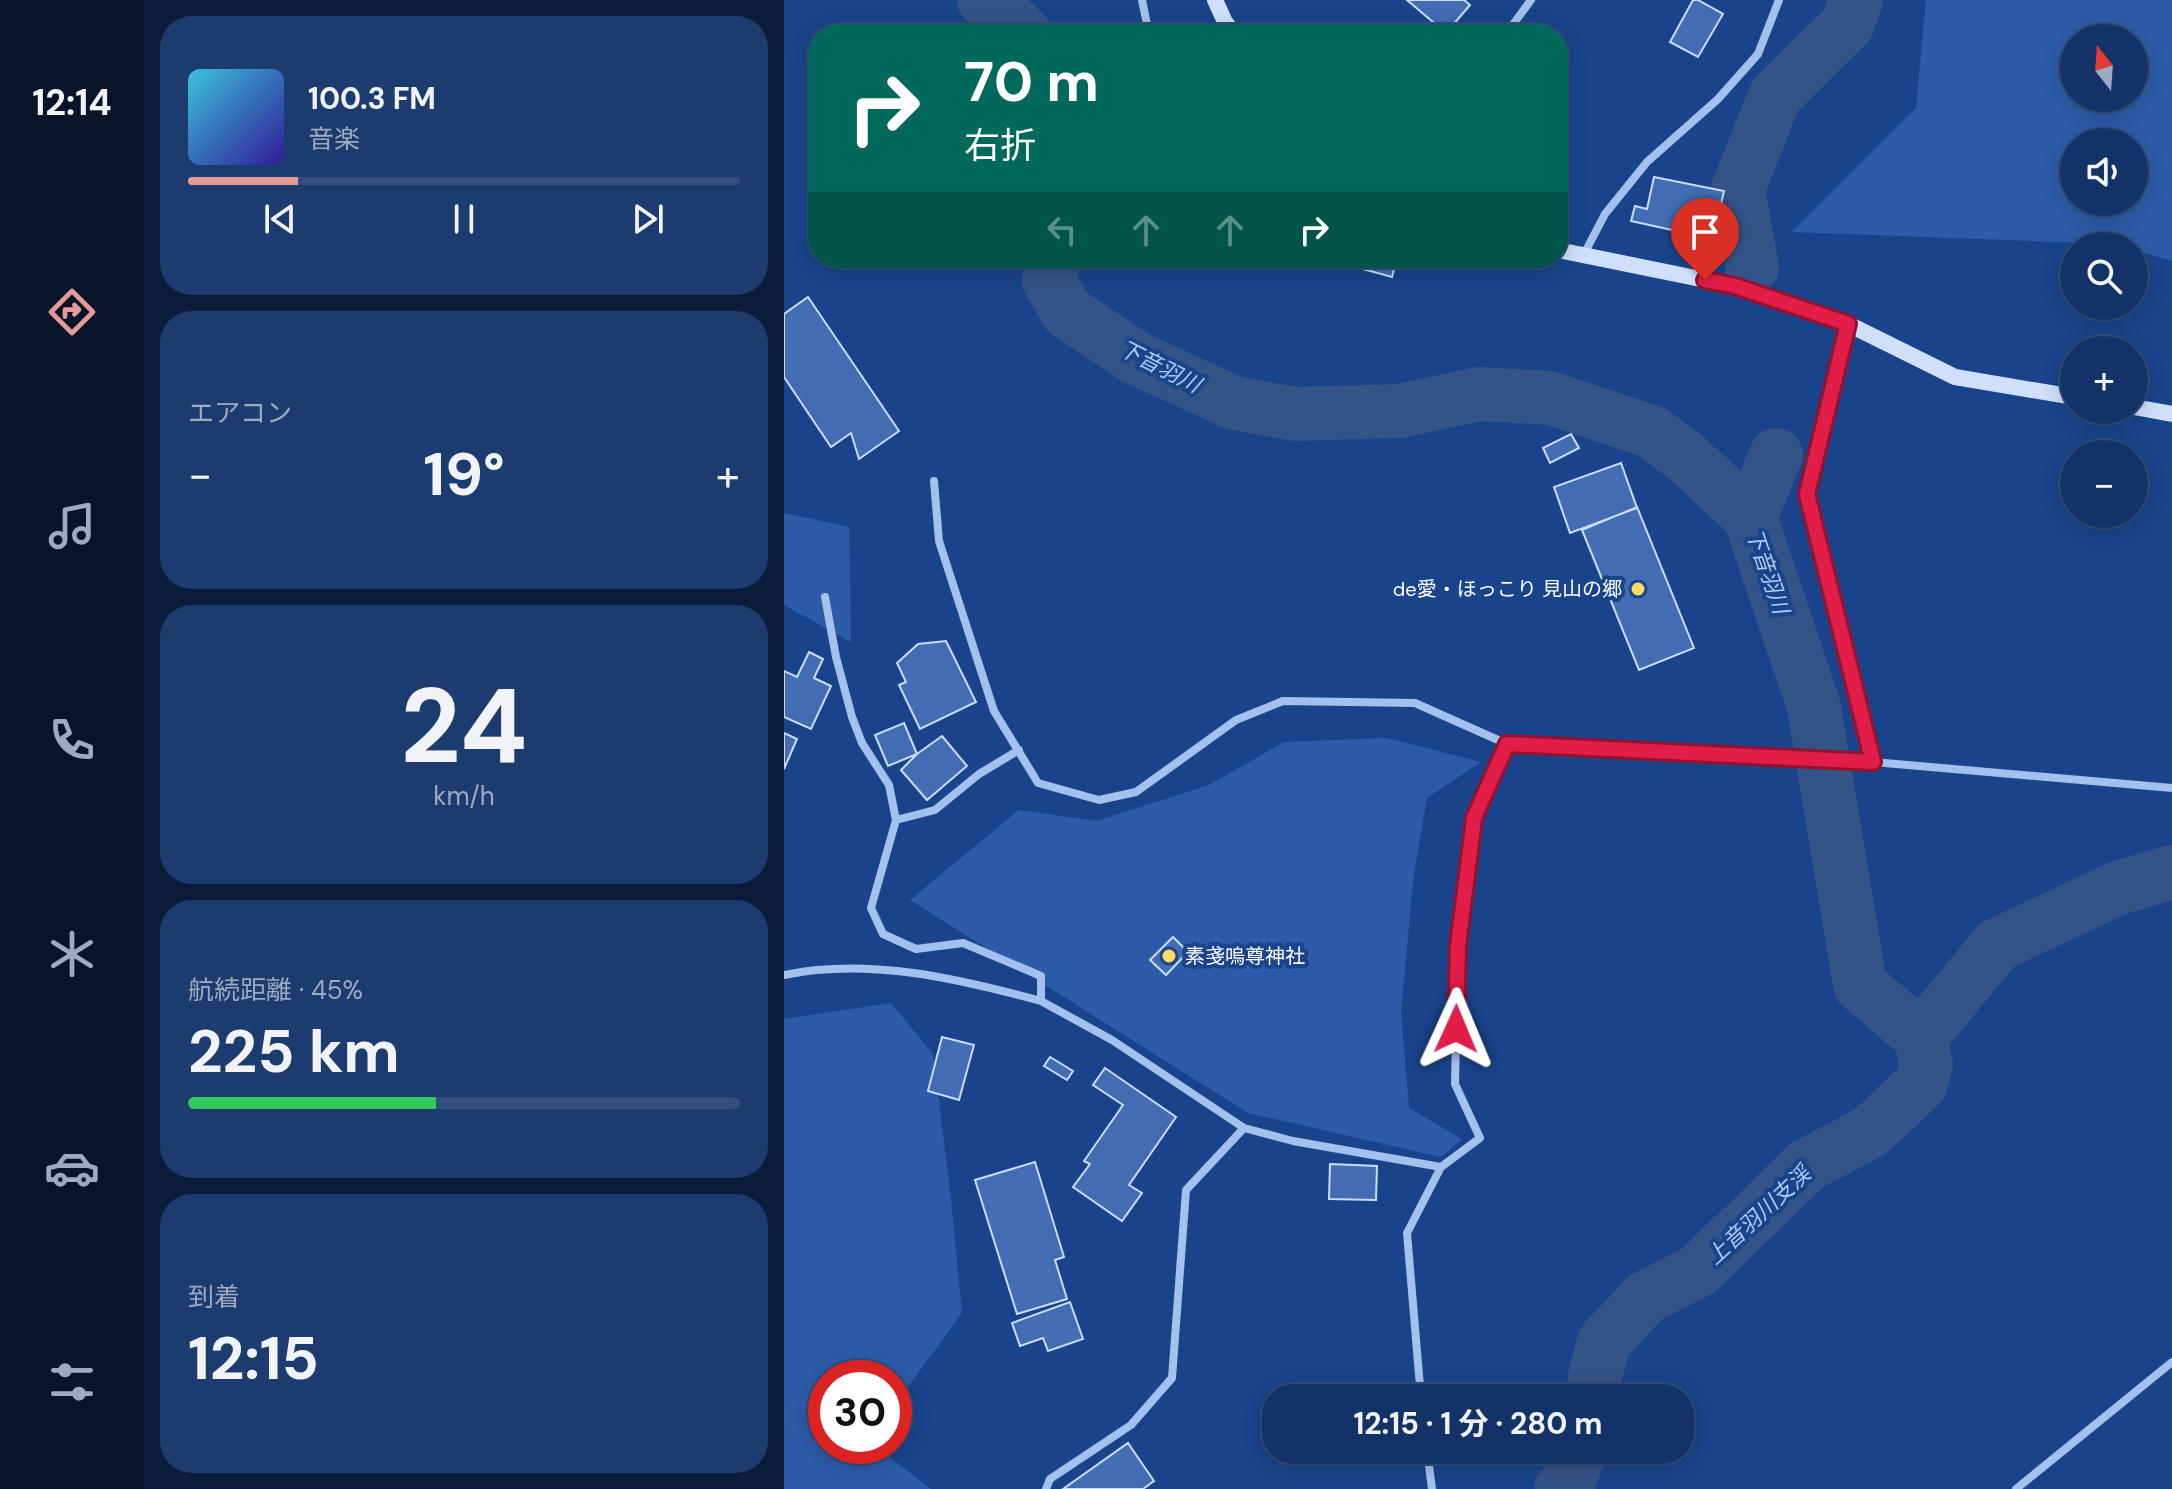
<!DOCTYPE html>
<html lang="ja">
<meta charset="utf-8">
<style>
:root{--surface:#133368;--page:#1c3b6e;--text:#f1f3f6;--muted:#9daac0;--line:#324e7c;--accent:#e69b98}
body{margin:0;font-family:"DM Sans","Noto Sans JP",sans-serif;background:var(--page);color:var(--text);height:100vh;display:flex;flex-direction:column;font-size:30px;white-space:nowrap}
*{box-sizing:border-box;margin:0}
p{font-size:26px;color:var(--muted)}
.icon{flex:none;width:44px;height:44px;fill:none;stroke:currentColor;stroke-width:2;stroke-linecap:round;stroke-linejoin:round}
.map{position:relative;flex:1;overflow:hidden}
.side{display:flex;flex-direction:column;gap:16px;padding:16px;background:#0a1c39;width:640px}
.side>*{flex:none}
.banner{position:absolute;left:24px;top:24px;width:760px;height:244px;border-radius:32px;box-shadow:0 4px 20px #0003,0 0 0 2px var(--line);background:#00695c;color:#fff;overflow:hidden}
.needle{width:52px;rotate:343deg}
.buttons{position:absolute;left:1276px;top:24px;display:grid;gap:16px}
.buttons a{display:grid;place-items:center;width:88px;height:88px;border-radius:50%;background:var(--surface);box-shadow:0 4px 20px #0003,0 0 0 2px var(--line);font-size:40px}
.speed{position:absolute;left:24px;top:1360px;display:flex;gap:16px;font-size:40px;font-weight:700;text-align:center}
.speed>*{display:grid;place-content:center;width:104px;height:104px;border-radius:50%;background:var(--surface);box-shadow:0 4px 20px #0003,0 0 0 2px var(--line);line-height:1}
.speed .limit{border:12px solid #d22;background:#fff;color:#111}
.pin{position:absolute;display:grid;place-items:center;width:68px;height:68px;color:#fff;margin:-82px -34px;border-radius:50% 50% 50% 0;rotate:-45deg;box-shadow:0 0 8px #0007}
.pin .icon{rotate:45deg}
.me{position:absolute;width:88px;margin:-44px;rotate:1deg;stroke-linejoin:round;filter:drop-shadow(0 0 6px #0008)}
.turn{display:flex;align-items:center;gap:28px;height:168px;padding:0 24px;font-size:36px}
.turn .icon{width:104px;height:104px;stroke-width:2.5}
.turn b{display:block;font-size:56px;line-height:68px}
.lanes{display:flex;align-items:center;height:76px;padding:0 24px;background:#0003;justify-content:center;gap:40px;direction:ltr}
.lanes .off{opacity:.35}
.big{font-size:60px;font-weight:700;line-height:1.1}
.side .card{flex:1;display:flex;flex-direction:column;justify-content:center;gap:12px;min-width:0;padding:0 28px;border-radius:32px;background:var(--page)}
.side .dial{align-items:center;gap:0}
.dial b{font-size:104px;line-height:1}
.song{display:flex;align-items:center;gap:24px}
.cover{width:96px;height:96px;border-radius:12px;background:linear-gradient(135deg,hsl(190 70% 55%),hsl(250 70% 35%))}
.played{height:8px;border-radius:4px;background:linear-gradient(90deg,var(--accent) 20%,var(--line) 20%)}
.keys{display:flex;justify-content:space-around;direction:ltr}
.heat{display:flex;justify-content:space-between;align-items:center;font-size:44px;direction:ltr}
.charge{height:12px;border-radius:6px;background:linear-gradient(90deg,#34c759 45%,var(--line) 0)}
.trip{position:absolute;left:478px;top:1384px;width:432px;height:80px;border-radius:32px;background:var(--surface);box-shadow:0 4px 20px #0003,0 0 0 2px var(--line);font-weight:700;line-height:80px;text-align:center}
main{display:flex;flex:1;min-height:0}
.tab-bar{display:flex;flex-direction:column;width:144px;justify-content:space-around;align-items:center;background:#08142a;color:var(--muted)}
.tab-bar .icon{width:56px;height:56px}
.tab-bar .active{color:var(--accent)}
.tab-bar b{font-size:36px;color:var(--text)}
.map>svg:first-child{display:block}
.green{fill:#2c5ca9;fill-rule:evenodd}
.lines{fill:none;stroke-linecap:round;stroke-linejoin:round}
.river{stroke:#345387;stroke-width:54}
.building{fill:#426db3;stroke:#c9dcfa;stroke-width:2}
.street{stroke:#a4c0ed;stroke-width:8}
.secondary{stroke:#d0e0fa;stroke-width:16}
.route-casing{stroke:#92132f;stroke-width:20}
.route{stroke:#e11d48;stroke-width:14}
.poi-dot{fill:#ffdb60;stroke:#19448b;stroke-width:3}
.labels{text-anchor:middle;stroke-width:8;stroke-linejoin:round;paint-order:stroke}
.poi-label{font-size:20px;fill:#fff;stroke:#19448b;text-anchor:end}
.water-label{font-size:22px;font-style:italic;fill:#afcbf5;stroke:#19448b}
</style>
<main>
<nav class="tab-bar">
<b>12:14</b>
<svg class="icon active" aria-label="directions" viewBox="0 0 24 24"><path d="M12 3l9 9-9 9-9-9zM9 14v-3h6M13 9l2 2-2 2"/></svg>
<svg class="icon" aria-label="music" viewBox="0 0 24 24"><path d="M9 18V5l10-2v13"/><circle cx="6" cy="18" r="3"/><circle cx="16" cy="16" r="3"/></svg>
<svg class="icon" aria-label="phone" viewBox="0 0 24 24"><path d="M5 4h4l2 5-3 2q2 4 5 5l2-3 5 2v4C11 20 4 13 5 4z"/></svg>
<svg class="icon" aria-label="climate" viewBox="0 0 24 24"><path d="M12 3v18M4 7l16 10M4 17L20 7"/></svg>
<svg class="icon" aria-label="car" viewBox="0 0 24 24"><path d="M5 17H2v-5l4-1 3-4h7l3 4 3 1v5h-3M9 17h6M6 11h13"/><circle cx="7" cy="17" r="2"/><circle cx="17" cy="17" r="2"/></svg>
<svg class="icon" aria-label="filters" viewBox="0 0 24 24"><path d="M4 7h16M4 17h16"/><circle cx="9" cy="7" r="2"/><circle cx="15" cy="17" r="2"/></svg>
</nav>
<section class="side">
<div class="card">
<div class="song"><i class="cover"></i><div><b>100.3 FM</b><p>音楽</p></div></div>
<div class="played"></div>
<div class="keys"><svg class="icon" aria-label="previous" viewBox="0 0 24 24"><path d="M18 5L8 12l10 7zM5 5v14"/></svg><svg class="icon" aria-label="pause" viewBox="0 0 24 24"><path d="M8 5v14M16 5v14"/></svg><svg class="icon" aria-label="next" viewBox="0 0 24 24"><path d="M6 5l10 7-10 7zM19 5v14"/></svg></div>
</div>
<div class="card"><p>エアコン</p>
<div class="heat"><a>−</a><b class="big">19°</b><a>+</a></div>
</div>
<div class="card dial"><b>24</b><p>km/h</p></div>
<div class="card"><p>航続距離 · 45%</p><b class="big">225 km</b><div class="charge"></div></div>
<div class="card"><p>到着</p><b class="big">12:15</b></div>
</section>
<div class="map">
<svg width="1388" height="1489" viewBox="0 0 1388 1489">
<rect width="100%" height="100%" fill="#19448b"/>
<path class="green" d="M1142 0H1388V261L1350 250V246L1329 244 1008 232 1132 108ZM1290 38H1350V98H1290ZM1290 142H1350V202H1290Z
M0 513 65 527 67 642 0 605Z
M602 738 697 762 643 798 629 881 617 1013 625 1108 678 1139 657 1157 464 1113 126 900 235 810 313 821 425 785 500 742Z
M107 1003 149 1054 167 1199 178 1313 110 1406V1378H42V1446H91L147 1489H0V1019Z"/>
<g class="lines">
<path class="river" d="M200 0 214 9 241 34
M270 258 265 280 283 312 352 358 450 403 512 414 615 411 696 394 766 398 868 432 903 458 966 517 1030 707 1076 985 1137 1037
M968 267 954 189 991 96 1063 25 1072 0
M966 517 992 455
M1137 1037 1213 945 1334 888 1388 872
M809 1398 811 1377 820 1342 861 1298 915 1270 1022 1166 1087 1131 1137 1084 1142 1065 1137 1037
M777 1489 785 1482 796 1450"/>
</g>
<path class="building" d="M623 0H680L686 5 662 33Z
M909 0H914L939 14 914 57 886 42Z
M870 177 940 191 929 239 847 221 851 206 863 209Z
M582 258H613L608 277 579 269Z
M24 297 115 431 75 459 67 433 47 447 0 377V314Z
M787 434 795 448 766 463 759 448Z
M837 463 853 508 786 533 770 487Z
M853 507 910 648 855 670 798 530Z
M162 641 192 702 136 729 115 685 122 682 113 663 134 644Z
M25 652 39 659 30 678 47 686 27 729 0 717V671L13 677Z
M120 723 133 754 104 766 91 735Z
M0 733 13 739 0 769Z
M158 736 183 766 143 800 117 770 133 754Z
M389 937 404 952 382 975 366 960Z
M158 1037 190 1045 175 1100 144 1091Z
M266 1057 289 1071 283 1080 260 1066Z
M321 1068 392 1117 345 1185 358 1193 338 1221 289 1187 306 1164 300 1161 339 1105 309 1085Z
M251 1162 280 1257 271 1260 283 1299 233 1314 191 1180Z
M546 1164 593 1166 592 1200 545 1199Z
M286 1302 299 1339 264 1351 259 1338 236 1346 228 1323Z
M344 1443 370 1481 359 1489H279Z"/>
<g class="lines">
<path class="street" d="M358 0 365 34
M722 34 747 0
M799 256 821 214 863 162 934 99 974 54 995 0
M1064 324 1023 494 1089 762
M150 481 155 541 210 711 254 783 315 800 352 792 452 720 499 701 631 703 723 744 1089 762 1388 788
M41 597 52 657 68 717 78 743 105 785 112 820
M235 750 195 774 151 810 112 820 87 908 99 934 132 949 179 943 257 976V1001L328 1040 460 1128
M0 975C84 957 176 979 257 1001
M637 1398 623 1233 657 1167 696 1138 671 1084 674 945 690 818 723 744
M643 1450 648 1489
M262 1489 266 1479 347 1425 388 1378 402 1190 460 1128 509 1141 657 1167
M1232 1489 1388 1362"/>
<path class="secondary" d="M431 0 441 22 451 34
M774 250 951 286 1064 324 1171 377 1290 397
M1350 407 1388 414"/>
</g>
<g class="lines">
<g class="route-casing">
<path id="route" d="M672 1029 674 945 690 818 723 744 1089 762 1023 494 1064 324 951 286 921 280"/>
</g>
<use href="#route" class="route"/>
</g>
<g class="poi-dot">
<circle cx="854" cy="589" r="8"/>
<circle cx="385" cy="956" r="8"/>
</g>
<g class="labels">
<g class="poi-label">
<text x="838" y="596">de愛・ほっこり 見山の郷</text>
<text x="401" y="963" text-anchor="start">素戔嗚尊神社</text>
</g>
<g class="water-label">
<text transform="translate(376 366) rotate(27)" y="8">下音羽川</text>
<text transform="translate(984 571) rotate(71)" y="8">下音羽川</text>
<text transform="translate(974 1215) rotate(-43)" y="8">上音羽川支渓</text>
</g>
</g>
</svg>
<div class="buttons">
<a><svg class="needle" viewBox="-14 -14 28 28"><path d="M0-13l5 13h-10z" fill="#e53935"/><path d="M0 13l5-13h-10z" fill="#9daac0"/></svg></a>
<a><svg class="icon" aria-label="sound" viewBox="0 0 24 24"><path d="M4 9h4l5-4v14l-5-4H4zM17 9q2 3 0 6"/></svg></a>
<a><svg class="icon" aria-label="search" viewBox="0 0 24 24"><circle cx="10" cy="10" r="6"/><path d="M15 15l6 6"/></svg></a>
<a>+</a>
<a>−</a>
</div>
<div class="speed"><div class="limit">30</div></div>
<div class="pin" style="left:921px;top:280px;background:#d93025"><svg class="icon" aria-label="arrive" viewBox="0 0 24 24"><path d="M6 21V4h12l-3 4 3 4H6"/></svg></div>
<svg class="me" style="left:672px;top:1029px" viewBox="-20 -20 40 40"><path d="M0-17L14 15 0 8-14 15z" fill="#e11d48" stroke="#fff" stroke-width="4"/></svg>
<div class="trip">12:15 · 1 分 · 280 m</div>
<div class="banner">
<div class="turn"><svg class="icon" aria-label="right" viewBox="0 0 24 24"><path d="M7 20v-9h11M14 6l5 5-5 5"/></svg><div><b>70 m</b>右折</div></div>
<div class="lanes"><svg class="icon off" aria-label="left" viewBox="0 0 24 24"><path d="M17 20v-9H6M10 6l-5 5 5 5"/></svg><svg class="icon off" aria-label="ahead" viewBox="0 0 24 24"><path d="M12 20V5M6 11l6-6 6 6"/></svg><svg class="icon off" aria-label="ahead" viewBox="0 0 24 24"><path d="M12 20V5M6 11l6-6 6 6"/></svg><svg class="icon" aria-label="right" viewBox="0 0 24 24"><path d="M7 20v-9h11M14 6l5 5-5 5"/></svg></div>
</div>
</div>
</main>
